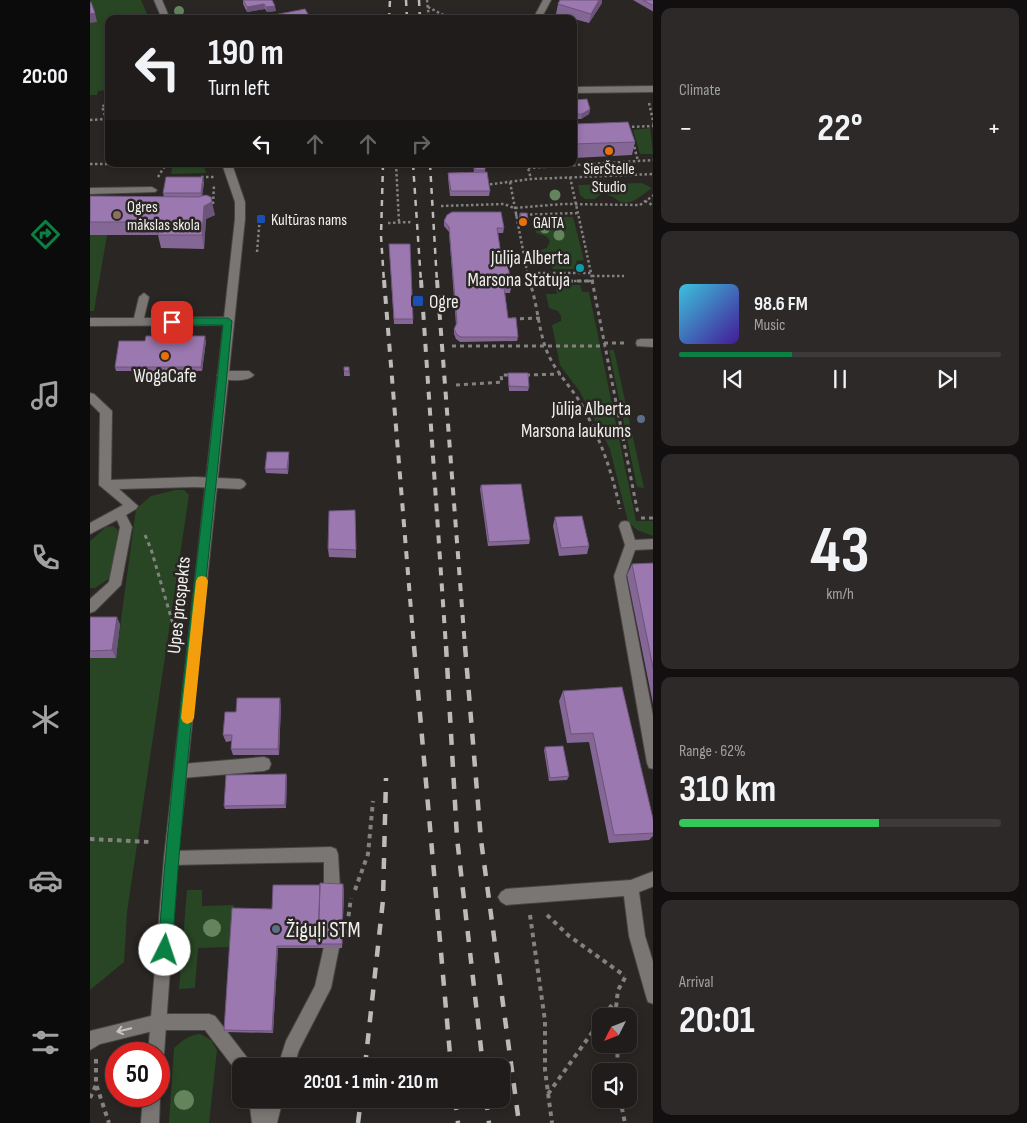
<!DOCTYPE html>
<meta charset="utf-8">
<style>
:root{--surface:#1f1c1b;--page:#2c2928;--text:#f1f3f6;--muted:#a1a1a3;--line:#3c3a3a;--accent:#0b8043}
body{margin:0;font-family:"Sofia Sans Condensed",sans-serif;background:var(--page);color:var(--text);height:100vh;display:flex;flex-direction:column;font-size:19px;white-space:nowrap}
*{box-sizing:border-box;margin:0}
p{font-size:16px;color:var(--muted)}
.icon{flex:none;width:28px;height:28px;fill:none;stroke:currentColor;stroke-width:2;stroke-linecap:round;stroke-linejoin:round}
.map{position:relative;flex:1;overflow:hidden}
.side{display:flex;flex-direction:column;gap:8px;padding:8px;background:#110f0f;width:374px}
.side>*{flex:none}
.hud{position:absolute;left:15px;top:15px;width:472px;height:152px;border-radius:10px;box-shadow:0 2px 8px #0003,0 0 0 1px var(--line);background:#1f1c1b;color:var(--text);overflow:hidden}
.needle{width:32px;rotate:228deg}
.controls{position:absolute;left:502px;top:1008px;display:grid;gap:10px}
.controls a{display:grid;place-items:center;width:45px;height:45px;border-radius:10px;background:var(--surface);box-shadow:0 2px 8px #0003,0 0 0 1px var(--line);font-size:25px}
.speed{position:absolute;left:15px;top:1042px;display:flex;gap:10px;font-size:25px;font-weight:700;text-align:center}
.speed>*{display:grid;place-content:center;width:65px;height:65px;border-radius:50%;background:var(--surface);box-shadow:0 2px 8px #0003,0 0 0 1px var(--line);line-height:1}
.speed .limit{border:8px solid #d22;background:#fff;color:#111}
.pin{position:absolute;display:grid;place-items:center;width:42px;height:42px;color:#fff;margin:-21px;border-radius:10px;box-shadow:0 2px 8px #0006}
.me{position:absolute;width:55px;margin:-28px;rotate:4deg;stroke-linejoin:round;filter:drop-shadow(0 0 4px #0008)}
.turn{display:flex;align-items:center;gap:18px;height:105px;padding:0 20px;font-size:22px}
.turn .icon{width:65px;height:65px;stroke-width:2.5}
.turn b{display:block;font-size:35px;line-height:42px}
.lanes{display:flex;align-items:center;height:48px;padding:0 20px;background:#0003;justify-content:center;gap:25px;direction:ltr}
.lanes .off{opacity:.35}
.big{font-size:38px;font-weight:700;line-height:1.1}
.side .widget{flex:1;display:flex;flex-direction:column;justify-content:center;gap:8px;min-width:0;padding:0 18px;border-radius:10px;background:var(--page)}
.side .dial{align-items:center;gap:0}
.dial b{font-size:65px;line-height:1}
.song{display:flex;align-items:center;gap:15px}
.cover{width:60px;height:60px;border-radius:8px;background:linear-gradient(135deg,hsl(190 70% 55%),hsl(260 70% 35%))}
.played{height:5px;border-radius:2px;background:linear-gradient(90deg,var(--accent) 35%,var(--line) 35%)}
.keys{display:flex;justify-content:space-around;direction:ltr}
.heat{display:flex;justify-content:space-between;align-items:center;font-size:28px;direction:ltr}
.charge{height:8px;border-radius:4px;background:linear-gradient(90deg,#34c759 62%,var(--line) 0)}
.trip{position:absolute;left:142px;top:1058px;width:278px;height:50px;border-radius:10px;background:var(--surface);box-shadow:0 2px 8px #0003,0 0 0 1px var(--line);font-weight:700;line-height:50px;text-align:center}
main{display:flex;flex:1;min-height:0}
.tab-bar{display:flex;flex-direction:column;width:90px;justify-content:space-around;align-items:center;background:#0c0b0b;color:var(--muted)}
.tab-bar .icon{width:35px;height:35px}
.tab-bar .current{color:var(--accent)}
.tab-bar b{font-size:22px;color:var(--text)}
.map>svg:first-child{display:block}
.green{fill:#294624}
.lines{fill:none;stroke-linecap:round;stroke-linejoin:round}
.service-casing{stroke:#474543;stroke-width:2}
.pedestrian-casing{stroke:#474543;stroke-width:2}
.minor-casing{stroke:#474543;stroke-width:2}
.secondary-casing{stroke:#474543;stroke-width:2}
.path-far2{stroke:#848280;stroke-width:2.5;stroke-dasharray:2.5 2.5;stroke-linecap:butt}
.path-far1{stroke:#848280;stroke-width:3;stroke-dasharray:4 4;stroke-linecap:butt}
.path{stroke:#848280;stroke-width:4;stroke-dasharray:4.5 4.5;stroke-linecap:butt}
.service{fill:#797673;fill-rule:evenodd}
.pedestrian{fill:#797673;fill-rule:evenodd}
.minor{fill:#797673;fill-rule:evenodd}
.secondary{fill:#797673;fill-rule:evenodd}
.rail-far2{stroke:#bcbbb9;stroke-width:2.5;stroke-dasharray:6 6;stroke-linecap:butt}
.rail-far1{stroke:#bcbbb9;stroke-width:4;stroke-dasharray:8 8;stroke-linecap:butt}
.rail{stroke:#bcbbb9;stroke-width:4.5;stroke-dasharray:11 11;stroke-linecap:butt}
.tree{fill:#63845c}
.wall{fill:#856796}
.shaded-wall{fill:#6c547a}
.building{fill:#9b78af;stroke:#6c547a}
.oneway{stroke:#c6c5c2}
.route{fill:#0b8043;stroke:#07532c}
.slow{fill:#f59e0b}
.food-dot{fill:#e8710a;stroke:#292624;stroke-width:2}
.education-dot{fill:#8d6e63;stroke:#292624;stroke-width:2}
.transit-dot{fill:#1a4fb4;stroke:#292624;stroke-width:2}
.culture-dot{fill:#0f9aa8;stroke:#292624;stroke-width:2}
.service-dot{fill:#5c6f8a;stroke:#292624;stroke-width:2}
.labels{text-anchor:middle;stroke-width:5;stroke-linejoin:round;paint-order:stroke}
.far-poi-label{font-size:16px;fill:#f0efed;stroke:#292624;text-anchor:start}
.poi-label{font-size:19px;fill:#f0efed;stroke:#292624;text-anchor:end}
.street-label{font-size:19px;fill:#f0efed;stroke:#292624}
.near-poi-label{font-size:22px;fill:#f0efed;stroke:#292624;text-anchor:start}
</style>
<main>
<nav class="tab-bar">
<b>20:00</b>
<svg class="icon current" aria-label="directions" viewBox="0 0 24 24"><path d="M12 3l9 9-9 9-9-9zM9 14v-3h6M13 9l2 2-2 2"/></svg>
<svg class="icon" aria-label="music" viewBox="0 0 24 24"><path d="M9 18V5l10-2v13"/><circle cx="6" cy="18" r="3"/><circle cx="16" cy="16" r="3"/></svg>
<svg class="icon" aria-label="phone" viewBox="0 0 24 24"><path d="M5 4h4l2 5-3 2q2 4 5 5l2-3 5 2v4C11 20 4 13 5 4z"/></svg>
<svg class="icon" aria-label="climate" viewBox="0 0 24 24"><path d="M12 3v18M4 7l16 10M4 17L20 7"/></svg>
<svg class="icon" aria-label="car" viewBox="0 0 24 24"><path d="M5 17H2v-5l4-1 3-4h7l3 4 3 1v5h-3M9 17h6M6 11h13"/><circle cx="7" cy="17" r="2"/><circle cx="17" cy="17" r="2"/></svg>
<svg class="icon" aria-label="filters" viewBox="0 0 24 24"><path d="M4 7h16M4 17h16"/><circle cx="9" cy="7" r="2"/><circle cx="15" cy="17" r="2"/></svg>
</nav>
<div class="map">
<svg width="564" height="1123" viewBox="0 0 564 1123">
<rect width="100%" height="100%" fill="#292624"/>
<path class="green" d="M0 0H51L59 19H19V90L8 91 7 95H0Z
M560 128 563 154H550L543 130Z
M83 164H113L116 173 81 174Z
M552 183 562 188C553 194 541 207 529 201 521 196 520 194 511 194L505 199H495L490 195 488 185Z
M443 217H483L494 260 486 261 488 269H463L461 260 452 259 450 250 457 248 460 241 456 236 446 233Z
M0 235H17L4 311H0Z
M465 285H490L492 292H499L546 521H563V536L547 530 538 522 520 449 490 392 470 365 462 325 471 321V316L468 311 459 308 456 294H467Z
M519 350H524L554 488 547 487Z
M85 490H94L99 495 37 912 34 962 0 990V658L26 657 46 509 61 496Z
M23 526 28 530 20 578 5 588H0V541L16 527Z
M97 890H112V906L144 905 142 947 108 948 105 988 89 989Z
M110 1034 121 1040 127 1050 119 1123H79L84 1048C93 1040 99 1035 110 1034Z"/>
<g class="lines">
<g class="service-casing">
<path id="service" d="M54 293 59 297 54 318 138 317 143 321 138 325 0 326V318H44L49 297Z
M551 339H564V347L547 346 546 343 547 340Z
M132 371H159L164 375C159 382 132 382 127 375Z
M0 393 4 394 22 411 21 480 105 477 150 479 154 481 156 484 154 487 150 489 105 487 29 489 48 506 46 509 36 515 42 527 31 585 5 611 0 613V599L19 582 30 527 27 520 0 534V523L33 505 9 485 10 413 0 403Z
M535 521 539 522 545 540 564 539V549L545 550 536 576 564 721V769L559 768 557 763 524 576 535 545 529 526 531 522Z
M241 847 246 849 248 854 250 889 247 894 242 897 237 894 234 889V862L81 865 76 863 74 858 76 853 81 851Z
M564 871V886L549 892 555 936 564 965V1004L558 1002 556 996 539 936 534 896 416 905 411 902 408 897 411 892 416 889 541 880Z
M241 940 247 942 249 948 241 988 209 1050 204 1066H188L196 1041 225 986 235 942Z
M69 1014H119L125 1016 159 1060 161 1066H151V1074L147 1072 115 1030H69L63 1028 61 1022 63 1016Z
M159 1099H175L176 1101 177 1099H193L187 1123H162Z"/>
</g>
<g class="pedestrian-casing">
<path id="pedestrian" d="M62 187 67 190 65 192 0 194V188Z"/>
</g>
<g class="minor-casing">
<path id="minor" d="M453 0H461L451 19H443Z
M564 86V92L484 93V87Z
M174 757 179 759 181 764 179 769 174 771 92 778 87 776 85 771 87 766 92 764Z
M69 1014 75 1016 77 1022 75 1028 10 1044 0 1050V1031Z"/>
</g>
<g class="secondary-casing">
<path id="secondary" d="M64 0H72L80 19H72Z
M132 164H142L155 202V219L88 858 74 1054 72 1060 69 1061V1054H58L74 858 145 219V202Z
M69 1092 70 1096 69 1123H51L53 1096H69Z"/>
</g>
<path class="path-far2" d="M337 0 339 19
M338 7 361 19
M559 103 564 125
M0 120 16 119 12 106 19 105
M537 127 564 126
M543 142 548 161
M538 162 544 175
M0 164H20
M306 164 309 222
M437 164 441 179
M438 168 564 160
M68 177 76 164
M111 177H124
M480 177 503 282
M420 182 439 282
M395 185 441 179 564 174
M555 201 564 206
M123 204 124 185
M351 206 414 204 424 208 473 204 550 205 564 195
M425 215 489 213
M298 223 321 222
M167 252 170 216
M438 273H501
M502 276H534
M418 277H439
M439 281H503"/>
<path class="path-far1" d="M439 280C448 304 448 331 458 354 466 372 480 386 490 402 509 435 522 471 530 509
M502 280 548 514
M439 281H503
M422 319 450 318
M514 343H535
M362 346H515
M436 375 471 374
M366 385 412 382 411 375H422
M551 518H564
M55 535 61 549 85 631"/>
<path class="path" d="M0 839 61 842
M265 890 278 854 283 801
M440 915 455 1021V1070L462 1123
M457 915 479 936 535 976
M256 934 261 898
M514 1016 524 1002
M525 1016 528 990 536 976
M527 1044 528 1071
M6 1059V1084L19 1123
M458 1094 511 1020
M0 1098 6 1085
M530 1099 535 1123"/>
<use href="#service" class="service"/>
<use href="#pedestrian" class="pedestrian"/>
<use href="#minor" class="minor"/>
<use href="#secondary" class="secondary"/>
<path class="rail-far2" d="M316 0 317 19
M329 0 330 19
M299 19 300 0
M293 164 291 236 294 282
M323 164 331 282
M340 164 347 282"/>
<path class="rail-far1" d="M294 280 324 647
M331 280 356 647
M347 280 375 647"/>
<path class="rail" d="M324 646 361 1066
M356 646 367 838 393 1066
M375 646 391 840 429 1123
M275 1066 293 900 296 778
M365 1099 368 1123
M396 1099 399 1123
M268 1123 271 1099"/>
</g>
<g class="tree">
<circle cx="89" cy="11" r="5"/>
<circle cx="465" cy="195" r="5.5"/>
<circle cx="455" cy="228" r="5.5"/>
<circle cx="469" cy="235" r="5.5"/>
<circle cx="469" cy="258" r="6"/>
<circle cx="122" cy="928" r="9"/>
<circle cx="94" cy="1100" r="10"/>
</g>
<path class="wall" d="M153 0H182L186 11 177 12 175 9 157 12 153 4Z
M543 0H564V12Z
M512 3 499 23 466 14 468 4Z
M484 100 500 109 499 114 491 119H484Z
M484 124 545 142 542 155 484 158Z
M383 164H395V172L400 191 399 196H360L358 178V173L384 172Z
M114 182 112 196 125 215 116 219 114 249 71 248 68 235H0V196L74 197 73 193Z
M430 213 438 220V225L430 226 429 218Z
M354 221 414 228 413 233H408L411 255 421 288 420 293H415L418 318 428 337 427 341 370 342 366 339 364 334V329L366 325 359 232 354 226Z
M299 244 323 319V324H304Z
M116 341 112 371H26L25 367Z
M259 367 260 376H254V371Z
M418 373 439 387 438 391H419L418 377Z
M199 457 198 474 176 473 175 469Z
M391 485 440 540 439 544 398 546 390 489Z
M265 510 266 558 239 557 238 549Z
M465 517 499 546 497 554 469 556 463 526Z
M564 563V709L537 575 542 564Z
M0 617 30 624 26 658H0Z
M532 687 564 823V835L559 840 519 843 499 742 477 743 469 701 473 691Z
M191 705 189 755H143L141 749V741L136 742 133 735 146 712Z
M455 747 479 776 477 780 459 781 454 750Z
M196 774 197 777 196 808 135 809 134 806Z
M254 889 252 948H188L183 1033 135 1032 134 1030 182 909Z"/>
<path class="shaded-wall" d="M509 0H512V3L499 23 501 14Z
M174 4 175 9 157 12V7Z
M185 6 186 11 177 12 176 7Z
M5 13 7 22 0 23V14Z
M500 109 499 114 491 119 492 114Z
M113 177 114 182 112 198 111 193Z
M122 202 125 215 116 219 114 249 112 235 114 206Z
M115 336 116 341 112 371 111 367Z
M199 452V457L198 474 197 469Z
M27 617 30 624 26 658 22 650Z
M190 698 191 705 189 755 188 749Z
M196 774 197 777 196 808 195 805Z
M253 884 254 889 252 948V944Z
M187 946 188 948 183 1033 182 1031Z"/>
<path class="building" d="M153 0H182L185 6 176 7 174 4 157 7Z
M470 0H509L501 14 468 4Z
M553 0H564V6Z
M1 2 5 13 0 14V3Z
M215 9 221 19H163Z
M369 16 376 19H370Z
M19 96V113L15 97Z
M497 99 500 109 492 114H484V100Z
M538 122 545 142 484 144V124Z
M384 164H395V170H385Z
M397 172 400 191H361L358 173Z
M76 177H113L111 193H73Z
M116 195 121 197 122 202 114 206 112 235H68L71 222H0V196L108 197Z
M362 212H411L414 228H407L411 255H417L421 288H414L418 318H426L428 337H371L367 335 364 329 367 323 359 227 354 221 357 215Z
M430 213H437L438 220 431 221Z
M299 244H320L323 319H304Z
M56 336H115L111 367H25L29 341H55Z
M254 367H259V371H254Z
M418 373H438L439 387 419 386Z
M177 452H199L197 469H175Z
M431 484 440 540 399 542 391 485Z
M265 510 266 550 238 549 239 511Z
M492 516 499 546 471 548 465 517Z
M564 563V672L542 564Z
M0 617H27L22 650 0 651Z
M532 687 564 823V833L524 835 503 733 481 734 473 691Z
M147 698H190L188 749H141L142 735H133L135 712H146Z
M473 746 479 776 460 778 455 747Z
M196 774 195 805 134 806 136 775Z
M230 883 253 884 252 944H228Z
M183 885H230L228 946H187L182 1031 134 1030 142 908 182 909Z"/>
<defs><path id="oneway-shaft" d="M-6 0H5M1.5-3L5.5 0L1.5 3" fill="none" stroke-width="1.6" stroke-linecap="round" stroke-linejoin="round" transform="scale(1.25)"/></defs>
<use class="oneway" href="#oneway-shaft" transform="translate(34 1030) rotate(167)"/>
<path class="route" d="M82 318H138L142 321C123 531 96 740 82 950L80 955 75 957 70 955 68 950C83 741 112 533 133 325H82L77 322Z"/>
<path class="slow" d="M112 576 116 577 118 581 104 718 102 722 97 724 93 722 91 718 106 581 108 577Z"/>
<g class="food-dot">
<circle cx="519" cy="151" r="5"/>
<circle cx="433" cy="222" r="5"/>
<circle cx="75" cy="356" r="5"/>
</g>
<circle class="education-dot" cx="27" cy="215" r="5"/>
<g class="transit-dot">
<rect x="166" y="214" width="10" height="10" rx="2.5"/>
<rect x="322" y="295" width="12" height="12" rx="2.5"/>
</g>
<circle class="culture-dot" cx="490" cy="268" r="5"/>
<g class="service-dot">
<circle cx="551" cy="419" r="5"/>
<circle cx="186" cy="929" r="5"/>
</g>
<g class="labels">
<g class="far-poi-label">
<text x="519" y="174" text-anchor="middle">SierŠtelle<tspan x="519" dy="18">Studio</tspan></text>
<text x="37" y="212">Ogres<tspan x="37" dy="18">mākslas skola</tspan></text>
<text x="181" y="225">Kultūras nams</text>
<text x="443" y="228">GAITA</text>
</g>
<g class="poi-label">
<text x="480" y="264">Jūlija Alberta<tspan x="480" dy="22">Marsona Statuja</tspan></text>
<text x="339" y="308" text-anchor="start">Ogre</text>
<text x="75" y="382" text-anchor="middle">WogaCafe</text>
<text x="541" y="415">Jūlija Alberta<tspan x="541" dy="22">Marsona laukums</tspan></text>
</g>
<g class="street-label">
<text transform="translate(88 605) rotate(-84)" y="7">Upes prospekts</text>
</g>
<g class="near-poi-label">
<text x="196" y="937">Žiguļi STM</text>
</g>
</g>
</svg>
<div class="controls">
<a><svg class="needle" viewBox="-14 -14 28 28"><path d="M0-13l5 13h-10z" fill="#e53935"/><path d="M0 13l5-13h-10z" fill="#a1a1a3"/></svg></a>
<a><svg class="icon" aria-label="sound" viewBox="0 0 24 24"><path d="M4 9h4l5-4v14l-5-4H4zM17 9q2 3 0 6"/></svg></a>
</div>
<div class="speed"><div class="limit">50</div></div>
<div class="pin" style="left:82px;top:322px;background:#d93025"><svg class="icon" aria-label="arrive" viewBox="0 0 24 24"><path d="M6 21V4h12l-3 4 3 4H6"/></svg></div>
<svg class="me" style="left:75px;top:950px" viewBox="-20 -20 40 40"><circle r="19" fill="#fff"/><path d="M0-13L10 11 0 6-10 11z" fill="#0b8043"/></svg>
<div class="trip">20:01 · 1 min · 210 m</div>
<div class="hud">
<div class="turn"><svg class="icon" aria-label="left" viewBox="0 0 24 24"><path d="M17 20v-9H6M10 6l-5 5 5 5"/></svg><div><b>190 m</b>Turn left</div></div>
<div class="lanes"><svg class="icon" aria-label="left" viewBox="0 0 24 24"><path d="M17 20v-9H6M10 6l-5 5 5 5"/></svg><svg class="icon off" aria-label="ahead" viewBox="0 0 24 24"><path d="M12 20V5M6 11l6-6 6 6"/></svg><svg class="icon off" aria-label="ahead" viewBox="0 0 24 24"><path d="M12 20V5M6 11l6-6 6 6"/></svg><svg class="icon off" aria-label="right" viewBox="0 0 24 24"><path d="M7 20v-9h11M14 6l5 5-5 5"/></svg></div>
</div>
</div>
<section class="side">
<div class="widget"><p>Climate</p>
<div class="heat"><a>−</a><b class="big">22°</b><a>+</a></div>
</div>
<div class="widget">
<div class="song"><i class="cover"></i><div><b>98.6 FM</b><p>Music</p></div></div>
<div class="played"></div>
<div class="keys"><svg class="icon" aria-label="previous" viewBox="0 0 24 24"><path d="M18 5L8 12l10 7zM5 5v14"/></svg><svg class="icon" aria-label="pause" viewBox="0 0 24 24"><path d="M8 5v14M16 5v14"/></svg><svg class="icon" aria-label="next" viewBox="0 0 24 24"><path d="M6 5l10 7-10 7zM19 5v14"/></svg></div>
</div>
<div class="widget dial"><b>43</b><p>km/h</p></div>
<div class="widget"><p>Range · 62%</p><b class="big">310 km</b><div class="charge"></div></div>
<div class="widget"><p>Arrival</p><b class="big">20:01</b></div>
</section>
</main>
